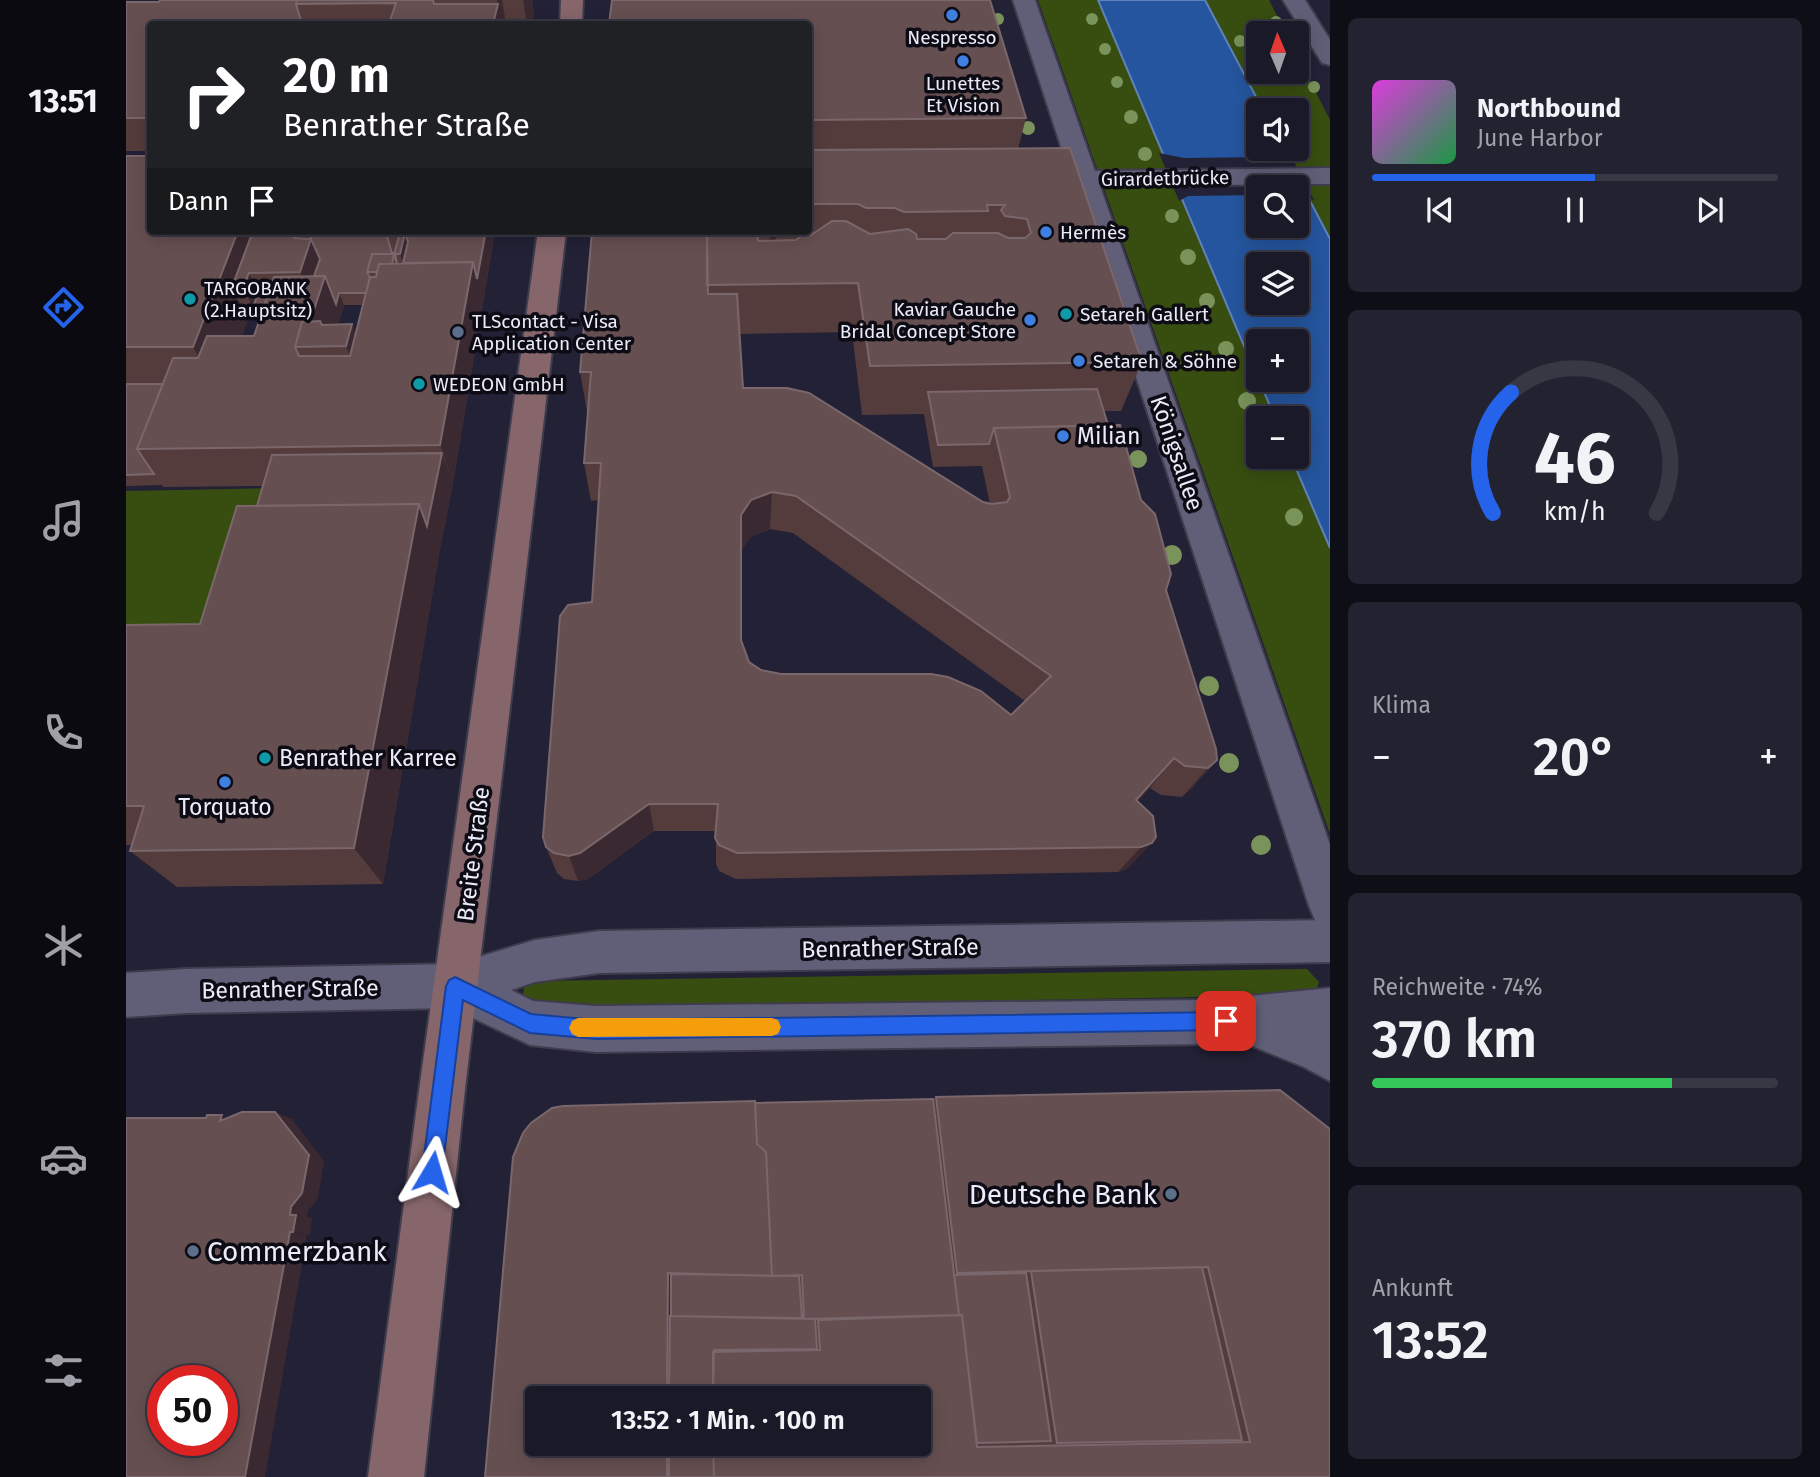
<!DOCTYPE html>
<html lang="de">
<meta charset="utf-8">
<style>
:root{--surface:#1a1928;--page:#232230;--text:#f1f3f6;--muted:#9fa0a8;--line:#383845;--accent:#2563eb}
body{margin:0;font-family:"Fira Sans",sans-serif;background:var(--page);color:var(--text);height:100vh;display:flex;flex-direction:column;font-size:26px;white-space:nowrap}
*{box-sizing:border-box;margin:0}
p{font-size:23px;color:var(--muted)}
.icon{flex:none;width:38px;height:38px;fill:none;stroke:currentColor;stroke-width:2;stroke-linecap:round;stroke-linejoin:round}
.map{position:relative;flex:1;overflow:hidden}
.drawer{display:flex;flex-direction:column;gap:18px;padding:18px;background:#0e0e16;width:490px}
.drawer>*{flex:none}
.guide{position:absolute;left:21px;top:21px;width:665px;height:214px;border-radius:7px;box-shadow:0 4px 18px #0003,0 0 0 2px var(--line);background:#202124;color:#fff;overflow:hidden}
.needle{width:46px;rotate:358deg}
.tools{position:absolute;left:1120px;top:21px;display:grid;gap:14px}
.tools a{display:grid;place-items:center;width:63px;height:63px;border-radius:7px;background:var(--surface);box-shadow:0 4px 18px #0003,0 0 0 2px var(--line);font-size:35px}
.speed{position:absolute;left:21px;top:1365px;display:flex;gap:14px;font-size:35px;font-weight:700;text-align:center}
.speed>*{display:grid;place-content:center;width:91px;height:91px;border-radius:50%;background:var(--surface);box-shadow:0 4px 18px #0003,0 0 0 2px var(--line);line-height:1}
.speed .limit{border:10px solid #d22;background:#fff;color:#111}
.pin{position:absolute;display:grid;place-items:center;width:60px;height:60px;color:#fff;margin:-30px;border-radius:14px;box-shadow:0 4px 10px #0006}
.me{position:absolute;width:77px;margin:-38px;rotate:7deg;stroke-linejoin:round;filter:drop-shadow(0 0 5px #0008)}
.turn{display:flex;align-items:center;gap:24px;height:147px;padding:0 21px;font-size:32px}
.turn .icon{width:91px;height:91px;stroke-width:2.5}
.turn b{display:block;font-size:49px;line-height:60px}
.then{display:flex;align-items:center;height:66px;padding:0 21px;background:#0003;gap:14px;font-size:26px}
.big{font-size:52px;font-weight:600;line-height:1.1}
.drawer .tile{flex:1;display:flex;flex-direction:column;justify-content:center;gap:10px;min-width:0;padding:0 24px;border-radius:10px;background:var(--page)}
.drawer .dial{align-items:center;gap:0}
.dial svg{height:182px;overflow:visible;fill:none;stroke:var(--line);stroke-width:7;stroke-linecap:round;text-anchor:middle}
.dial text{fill:var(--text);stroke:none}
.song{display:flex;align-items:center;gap:21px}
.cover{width:84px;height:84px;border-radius:10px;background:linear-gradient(135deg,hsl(300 70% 55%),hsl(140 70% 35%))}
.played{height:7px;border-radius:4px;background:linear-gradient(90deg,var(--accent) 55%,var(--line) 55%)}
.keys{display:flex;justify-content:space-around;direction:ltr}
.heat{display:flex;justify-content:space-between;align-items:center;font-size:38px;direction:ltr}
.charge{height:10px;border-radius:5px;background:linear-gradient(90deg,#34c759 74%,var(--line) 0)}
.trip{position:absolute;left:399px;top:1386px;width:406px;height:70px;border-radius:7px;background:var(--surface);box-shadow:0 4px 18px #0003,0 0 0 2px var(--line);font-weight:600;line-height:70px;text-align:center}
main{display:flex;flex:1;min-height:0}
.dock{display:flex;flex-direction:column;width:126px;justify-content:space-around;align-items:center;background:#0a0a10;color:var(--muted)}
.dock .icon{width:49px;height:49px}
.dock .selected{color:var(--accent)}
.dock b{font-size:32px;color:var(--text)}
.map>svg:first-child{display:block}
.green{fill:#384e10;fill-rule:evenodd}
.water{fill:#25559e;stroke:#6082b9;stroke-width:2;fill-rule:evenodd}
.pier{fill:#232136}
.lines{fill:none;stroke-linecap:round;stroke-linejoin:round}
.minor-casing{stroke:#3e3c4d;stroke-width:4}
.tertiary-casing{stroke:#3e3c4d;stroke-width:4}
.secondary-casing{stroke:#3e3c4d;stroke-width:4}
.minor{fill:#615f78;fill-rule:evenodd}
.tertiary{fill:#615f78;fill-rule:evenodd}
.secondary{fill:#86666b;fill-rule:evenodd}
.tree{fill:#79935a}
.wall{fill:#553c3c;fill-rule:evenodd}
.shaded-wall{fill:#3a2931}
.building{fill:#654f51;stroke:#7a676b;stroke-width:2;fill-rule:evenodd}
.route{fill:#2563eb;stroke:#184099;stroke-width:2}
.slow{fill:#f59e0b}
.shop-dot{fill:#3f7fe0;stroke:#0d0c15;stroke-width:2.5}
.culture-dot{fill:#0f9aa8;stroke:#0d0c15;stroke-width:2.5}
.service-dot{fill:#5c6f8a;stroke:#0d0c15;stroke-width:2.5}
.labels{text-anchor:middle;stroke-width:7;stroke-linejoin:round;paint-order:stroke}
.far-poi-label{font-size:19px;fill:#ebebf9;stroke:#0d0c15;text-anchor:start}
.far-street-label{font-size:19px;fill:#ebebf9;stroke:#0d0c15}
.poi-label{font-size:23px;fill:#ebebf9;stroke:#0d0c15;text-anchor:start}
.street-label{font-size:23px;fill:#ebebf9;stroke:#0d0c15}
.near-poi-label{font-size:28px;fill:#ebebf9;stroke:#0d0c15;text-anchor:end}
</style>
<main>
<nav class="dock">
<b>13:51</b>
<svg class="icon selected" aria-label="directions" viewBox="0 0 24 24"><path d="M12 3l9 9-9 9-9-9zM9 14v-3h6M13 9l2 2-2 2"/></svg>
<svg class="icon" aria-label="music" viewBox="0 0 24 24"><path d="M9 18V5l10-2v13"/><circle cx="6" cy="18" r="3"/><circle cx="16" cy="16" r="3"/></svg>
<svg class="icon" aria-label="phone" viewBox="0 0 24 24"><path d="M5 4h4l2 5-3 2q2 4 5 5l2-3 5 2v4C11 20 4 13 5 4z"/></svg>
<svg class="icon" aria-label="climate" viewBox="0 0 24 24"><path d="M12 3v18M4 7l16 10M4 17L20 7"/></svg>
<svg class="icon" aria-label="car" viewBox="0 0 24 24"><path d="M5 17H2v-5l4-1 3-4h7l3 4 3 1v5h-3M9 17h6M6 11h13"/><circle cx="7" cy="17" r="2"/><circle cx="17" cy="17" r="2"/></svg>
<svg class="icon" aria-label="filters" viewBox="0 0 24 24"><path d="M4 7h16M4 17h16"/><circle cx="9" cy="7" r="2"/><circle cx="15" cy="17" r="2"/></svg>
</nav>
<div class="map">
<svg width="1204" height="1477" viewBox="0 0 1204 1477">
<rect width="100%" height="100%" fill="#232136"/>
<path class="green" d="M912 0H1143L1160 33H1132V72H1171V55L1204 120V834ZM1132 110H1171V149H1132ZM1132 187H1171V226H1132ZM1132 264H1171V303H1132ZM1132 341H1171V380H1132ZM1132 418H1171V457H1132Z
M154 488 105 667 0 669V491Z
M1181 969 1193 982 1189 995 403 1009 396 1004 398 986 405 981Z"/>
<path class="water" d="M972 0H1079L1137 110H1132V149H1157L1204 239V548L1165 457H1171V418H1149L1133 380H1171V341H1132V379ZM1132 187H1171V226H1132ZM1132 264H1171V303H1132Z"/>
<path class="pier" d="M1163 152 1188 200 1171 195V187H1132V195L1062 196 1053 201 1033 153 1058 158 1154 157Z"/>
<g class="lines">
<g class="minor-casing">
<path id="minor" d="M887 0H909L969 171 1204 168V184L974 186 1204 845V926L1189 920 1183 906 948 187 928 184 924 179 928 174 943 171Z
M1157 0H1179L1204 40V65L1196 63Z"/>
</g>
<g class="tertiary-casing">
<path id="tertiary" d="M1204 920V962L473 973 409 982 385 990 407 1001 470 1006 1083 1000 1204 988V1081L1178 1067 1114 1041 1083 1044 470 1052 404 1045 326 1008 60 1013 0 1017V973L60 969 329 964 409 940 473 931Z"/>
</g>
<g class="secondary-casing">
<path id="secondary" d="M435 0H457L456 24H434Z
M412 231H440L338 1098 298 1477H242L292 1098Z"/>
</g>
<use href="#minor" class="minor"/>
<use href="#tertiary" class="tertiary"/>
<use href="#secondary" class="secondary"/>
</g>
<g class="tree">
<circle cx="872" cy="19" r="6"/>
<circle cx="966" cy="19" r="6"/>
<circle cx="1150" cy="22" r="6"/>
<circle cx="1114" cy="41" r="6"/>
<circle cx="979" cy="49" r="6"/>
<circle cx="991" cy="82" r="6"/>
<circle cx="1188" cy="87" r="6"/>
<circle cx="1005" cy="117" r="7"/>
<circle cx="902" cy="128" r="7"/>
<circle cx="1019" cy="154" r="7"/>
<circle cx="1046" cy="216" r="7"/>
<circle cx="1062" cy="257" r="8"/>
<circle cx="1081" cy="301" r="8"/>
<circle cx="1100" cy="349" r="8"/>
<circle cx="1121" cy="401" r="9"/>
<circle cx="1012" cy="459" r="9"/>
<circle cx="1168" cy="517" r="9"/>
<circle cx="1046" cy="555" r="10"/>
<circle cx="1083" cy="686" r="10"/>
<circle cx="1103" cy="763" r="10"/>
<circle cx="1135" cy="845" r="10"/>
</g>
<path class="wall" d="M34 0H406L408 13 406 24H24V151H0V2H33Z
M682 24 900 118 892 149 1016 362 995 411H978L1040 590 1091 760 1065 789 1056 797 1035 795 1024 788 1011 802 1030 837 1002 868 992 872 610 879 593 871 590 864V831H528L462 879 452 881 438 879 431 873 420 847 466 602 473 500 465 501 458 463 462 411H461L454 372 466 231H682ZM726 332 736 415 798 414 807 467 856 466 864 504 857 502 617 388 613 334ZM644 529 667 533 899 701 885 715 655 674 635 670 623 662 615 640V551L624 537Z
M0 156 24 231H369L327 483 313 555 257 884 51 887 4 851 6 845H0V625L74 624 131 506 137 486 37 487 36 485 0 486ZM218 305H237L230 334 226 324H212ZM122 319 133 320 128 336H116Z
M1154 1090 1204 1477H359L629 1103 807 1099 810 1097ZM592 1317 676 1318 685 1319Z"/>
<path class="shaded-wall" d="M371 0H376L380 24H367L372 4Z
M397 0H406L408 13 406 24H401Z
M112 231H153L123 273 138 305 127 308 117 287H106L122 319 94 396 67 347Z
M171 231H184L198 271 188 305 174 272 169 238Z
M272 231H282V281L274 254 276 246Z
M360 231H369L327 483 314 445 347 262Z
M644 231H650L648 277 641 281Z
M199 276 215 316 206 346H176Z
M213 293 218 305 215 316 210 304Z
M226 324 245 373 240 395 220 346Z
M316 453 327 483 313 555 301 526Z
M646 492 644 529 624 537 614 552 615 515 625 500Z
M293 504 313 555 257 884 228 848Z
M1048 758 1024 788 988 828 1010 800Z
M1091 760 1065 789 1056 797 1082 768Z
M523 804 528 831 462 879 452 881 443 856Z
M1026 843 1002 868 992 872 1015 847Z
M149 1112 166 1119 198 1161 192 1198 182 1211 181 1217 186 1218 184 1235 167 1232Z
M164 1232 181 1235 139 1477H119Z
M542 1273 546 1275V1398H541Z
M541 1444H545V1477H541Z"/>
<path class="building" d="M34 0H171L170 4 175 21 120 22 119 24H24V118H0V2H33Z
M171 0H307L308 4H372L367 24H263L270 3 170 4Z
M486 0H864L900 118 682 120V24H483Z
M944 148 1016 362 744 366 732 283 581 285V231H644H631L632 241 670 240 677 235H685L706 221H720L744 234 782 229 790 234 791 239H820L827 233H872L882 238H899L905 233 901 219 879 216 875 210 879 205H861L862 211 778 212 769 208H740L732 204H689L682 201V150Z
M0 156H24V231H112L67 347H0Z
M127 231H171L169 238 185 239 174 272 123 273 117 287H106Z
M260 231H272V233L260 232Z
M277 231H360L351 279 347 262 277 263 282 242 279 233H277Z
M466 231H581L582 294H611L617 388H661L683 393 857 502 866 504 881 502 884 497 868 428 994 425 1015 500 1029 514 1045 574 1040 590 1090 749 1091 760 1082 768 1059 766 1048 758 1010 800 1027 816 1030 837 1026 843 1015 847 611 853 593 845 589 838 592 804H523L454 853 443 856 428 853 420 847 417 837 434 616 442 605 466 602 475 463H458L465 372H454ZM646 492 670 496 925 676 885 715 855 691 822 677 805 674H655L635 670 623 662 615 640V515L625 500Z
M260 233 266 253H269L271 264 268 254H246L241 272 244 278 240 293H213L210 304 199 276H188L194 259 185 239H184L185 234Z
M274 233H279L274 254H268Z
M246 254H268L266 264H253L251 272H241Z
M347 262 314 445 11 449 47 358H72L81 336H128L148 277 199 276 184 322H176L169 347 173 356H224L244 277H250L253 264Z
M132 293H142L138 307 127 308Z
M194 321 196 325 226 324 220 346 169 347 176 322Z
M0 384H37L11 449 28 474 0 475Z
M971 389 982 425 868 428 863 444 812 445 802 392Z
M316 453 301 526 293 504 131 506 146 455Z
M293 504 228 848 4 851 18 806H0V625L74 624 111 506Z
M1154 1090 1204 1129V1477H588L587 1444H793V1398H587V1352L694 1350 692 1320 836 1315 851 1447 1124 1442 1082 1267 831 1273 810 1097Z
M807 1099 833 1315 678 1319 676 1275 646 1276 640 1152 631 1144 629 1103Z
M629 1101 631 1144 640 1152 646 1276 542 1273 541 1398H411V1444H541V1477H359L387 1157 397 1133 405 1123 426 1108 437 1106Z
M116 1112H149L183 1155 176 1193 165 1207 164 1215H170L167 1232H164L119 1477H0V1118H80L81 1115H96L94 1121ZM37 1381H96V1440H37Z
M1076 1267 1116 1440 931 1443 905 1271Z
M900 1273 925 1441 851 1443 836 1315H833L828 1275Z
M545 1274 673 1276 676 1318 545 1316Z
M544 1316 689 1319 691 1349 588 1350 587 1398H543Z
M543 1444H587L588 1477H543Z"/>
<path class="route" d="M329 977 405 1014 470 1020 1100 1012 1106 1014 1109 1021 1106 1028 1100 1030 470 1039 404 1033 337 1000 316 1172 313 1179 306 1182 298 1179 296 1172 320 986 323 980Z"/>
<path class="slow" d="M452 1018H646L652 1020 655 1027 652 1034 646 1036 452 1037 446 1034 443 1028 446 1021Z"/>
<g class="shop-dot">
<circle cx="826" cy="15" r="7"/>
<circle cx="837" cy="61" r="7"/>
<circle cx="920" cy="232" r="7"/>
<circle cx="904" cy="320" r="7"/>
<circle cx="953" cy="361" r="7"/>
<circle cx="937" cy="436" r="7"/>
<circle cx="99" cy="782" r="7"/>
</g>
<g class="culture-dot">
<circle cx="64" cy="299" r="7"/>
<circle cx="940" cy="314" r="7"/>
<circle cx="293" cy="384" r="7"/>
<circle cx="139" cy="758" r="7"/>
</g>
<g class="service-dot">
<circle cx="332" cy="332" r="7"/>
<circle cx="1045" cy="1194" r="7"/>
<circle cx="67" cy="1251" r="7"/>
</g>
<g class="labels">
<g class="far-poi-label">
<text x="826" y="44" text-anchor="middle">Nespresso</text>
<text x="837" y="90" text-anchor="middle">Lunettes<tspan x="837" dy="22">Et Vision</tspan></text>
<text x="934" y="239">Hermès</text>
<text x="78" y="295">TARGOBANK<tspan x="78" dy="22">(2.Hauptsitz)</tspan></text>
<text x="890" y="316" text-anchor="end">Kaviar Gauche<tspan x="890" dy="22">Bridal Concept Store</tspan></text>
<text x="954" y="321">Setareh Gallert</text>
<text x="346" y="328">TLScontact - Visa<tspan x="346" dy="22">Application Center</tspan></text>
<text x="967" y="368">Setareh &amp; Söhne</text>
<text x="307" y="391">WEDEON GmbH</text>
</g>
<g class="far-street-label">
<text transform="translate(1039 178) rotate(-1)" y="7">Girardetbrücke</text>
</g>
<g class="poi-label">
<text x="951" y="444">Milian</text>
<text x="153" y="766">Benrather Karree</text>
<text x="99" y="815" text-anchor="middle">Torquato</text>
</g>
<g class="street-label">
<text transform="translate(1051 453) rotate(71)" y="8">Königsallee</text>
<text transform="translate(347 854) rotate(-83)" y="8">Breite Straße</text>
<text transform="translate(764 948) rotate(-1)" y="8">Benrather Straße</text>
<text transform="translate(164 989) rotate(-1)" y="8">Benrather Straße</text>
</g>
<g class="near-poi-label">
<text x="1031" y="1204">Deutsche Bank</text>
<text x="81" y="1261" text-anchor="start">Commerzbank</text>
</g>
</g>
</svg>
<div class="tools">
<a><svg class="needle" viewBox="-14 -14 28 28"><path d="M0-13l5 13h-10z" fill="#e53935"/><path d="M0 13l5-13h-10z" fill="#9fa0a8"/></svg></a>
<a><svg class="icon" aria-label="sound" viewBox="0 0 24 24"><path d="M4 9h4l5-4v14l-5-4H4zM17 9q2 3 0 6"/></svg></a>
<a><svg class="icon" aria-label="search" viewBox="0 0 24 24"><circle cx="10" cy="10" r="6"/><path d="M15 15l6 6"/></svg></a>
<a><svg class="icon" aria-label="layers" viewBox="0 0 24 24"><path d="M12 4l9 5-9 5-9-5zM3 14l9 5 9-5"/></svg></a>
<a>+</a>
<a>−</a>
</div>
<div class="speed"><div class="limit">50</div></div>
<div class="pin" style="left:1100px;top:1021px;background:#d93025"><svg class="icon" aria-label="arrive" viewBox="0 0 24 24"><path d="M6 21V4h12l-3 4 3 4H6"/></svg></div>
<svg class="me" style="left:306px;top:1172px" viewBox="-20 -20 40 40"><path d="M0-17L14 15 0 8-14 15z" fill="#2563eb" stroke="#fff" stroke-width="4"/></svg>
<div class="trip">13:52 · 1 Min. · 100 m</div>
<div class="guide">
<div class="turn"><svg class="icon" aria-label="right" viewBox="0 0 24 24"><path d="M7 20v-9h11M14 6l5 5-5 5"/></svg><div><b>20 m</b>Benrather Straße</div></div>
<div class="then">Dann<svg class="icon" aria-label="arrive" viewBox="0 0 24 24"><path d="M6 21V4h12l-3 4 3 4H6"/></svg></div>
</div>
</div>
<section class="drawer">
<div class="tile">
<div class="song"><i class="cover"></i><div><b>Northbound</b><p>June Harbor</p></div></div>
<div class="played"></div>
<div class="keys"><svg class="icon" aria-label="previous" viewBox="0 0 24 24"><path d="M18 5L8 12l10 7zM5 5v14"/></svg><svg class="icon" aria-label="pause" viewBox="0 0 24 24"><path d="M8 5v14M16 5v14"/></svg><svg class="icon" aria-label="next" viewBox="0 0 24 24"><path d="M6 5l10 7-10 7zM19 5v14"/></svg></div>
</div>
<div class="tile dial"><svg viewBox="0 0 100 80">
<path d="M14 69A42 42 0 1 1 86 69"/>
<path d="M14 69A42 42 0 0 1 22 16" stroke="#2563eb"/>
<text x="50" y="56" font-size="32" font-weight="700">46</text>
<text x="50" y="72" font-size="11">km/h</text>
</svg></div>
<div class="tile"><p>Klima</p>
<div class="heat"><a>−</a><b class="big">20°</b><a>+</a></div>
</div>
<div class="tile"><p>Reichweite · 74%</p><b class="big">370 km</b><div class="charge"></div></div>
<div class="tile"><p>Ankunft</p><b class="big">13:52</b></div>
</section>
</main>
